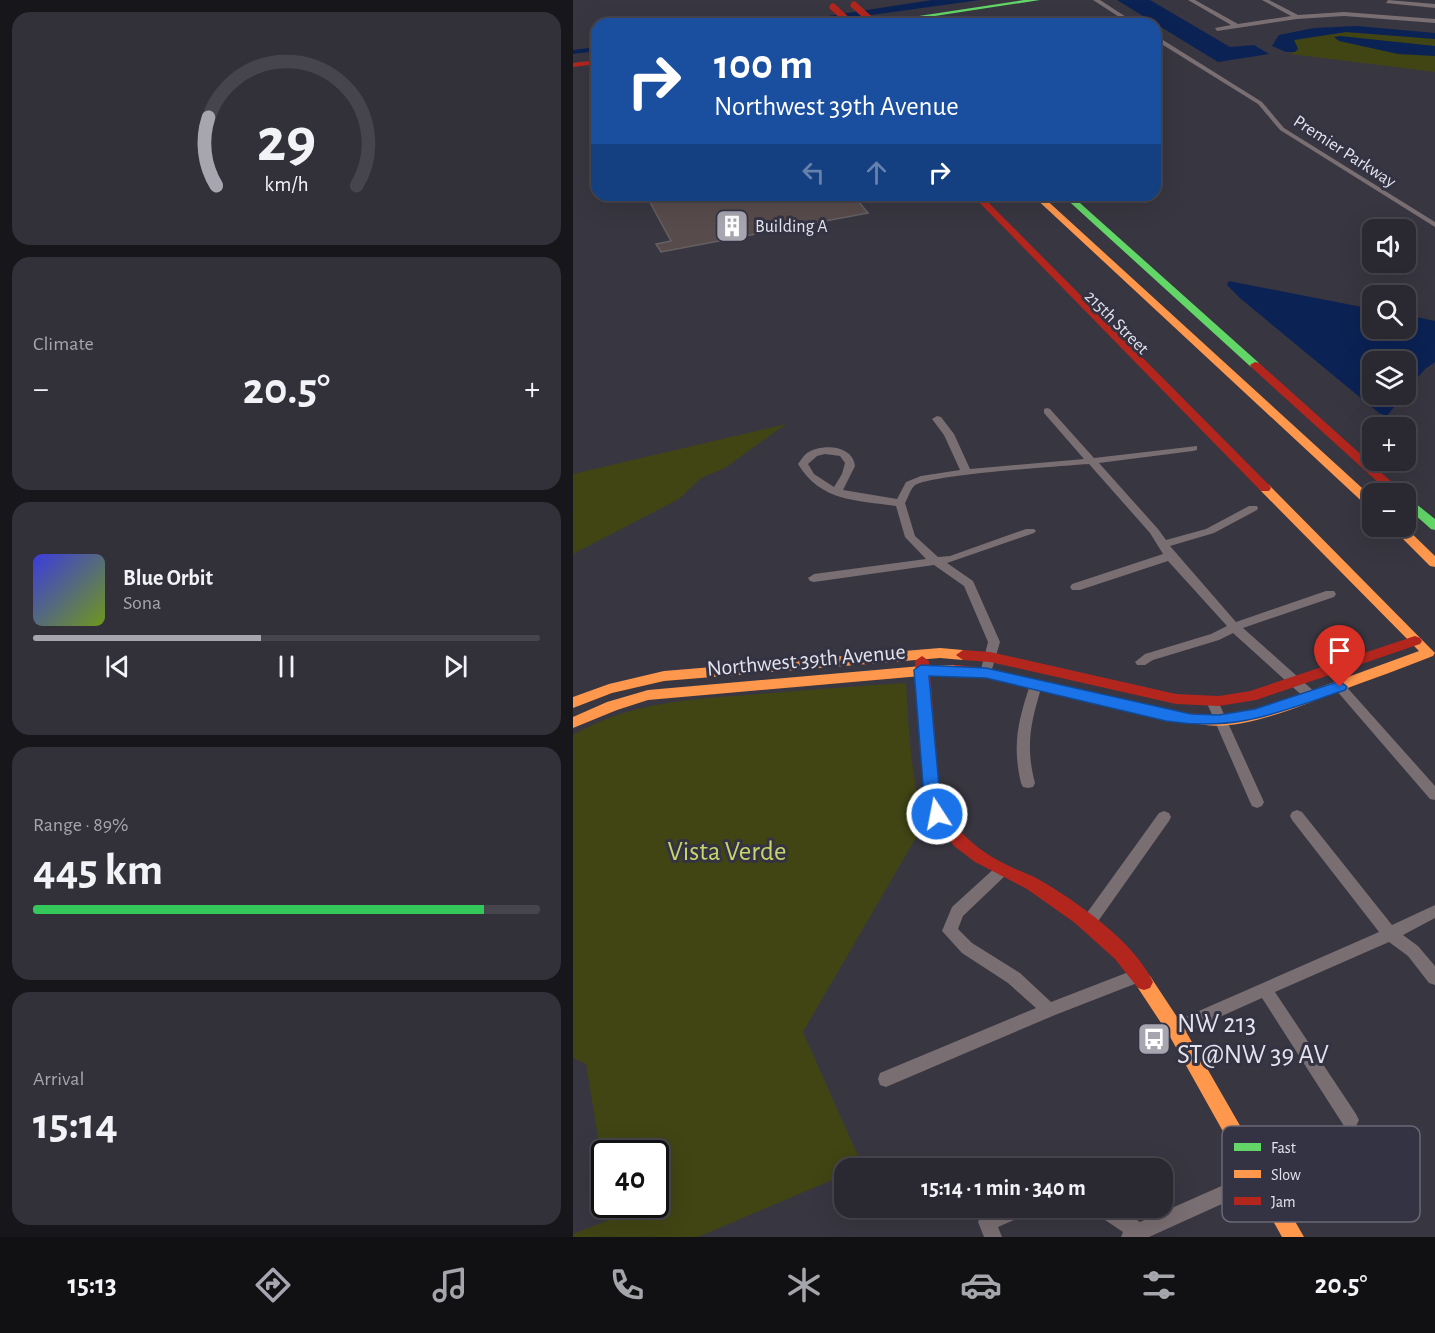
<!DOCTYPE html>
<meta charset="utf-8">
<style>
:root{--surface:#2a2830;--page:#323038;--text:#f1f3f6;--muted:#a5a6ab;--line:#46444c;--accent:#a7a6b0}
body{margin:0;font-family:"Alegreya Sans",sans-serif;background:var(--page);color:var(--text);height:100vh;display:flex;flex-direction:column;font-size:22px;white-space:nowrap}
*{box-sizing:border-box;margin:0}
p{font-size:20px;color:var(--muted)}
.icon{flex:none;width:33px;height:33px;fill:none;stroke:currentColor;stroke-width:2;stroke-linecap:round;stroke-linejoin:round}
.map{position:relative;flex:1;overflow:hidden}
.side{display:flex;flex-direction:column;gap:12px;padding:12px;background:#17161a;width:573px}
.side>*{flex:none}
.hud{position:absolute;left:18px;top:18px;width:570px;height:183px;border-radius:18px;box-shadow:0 6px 24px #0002,0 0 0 2px var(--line);background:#1a4fa0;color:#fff;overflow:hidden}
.buttons{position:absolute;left:789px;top:219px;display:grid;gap:12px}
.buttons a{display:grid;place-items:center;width:54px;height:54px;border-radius:12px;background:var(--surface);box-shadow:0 6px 24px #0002,0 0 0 2px var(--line);font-size:30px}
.speed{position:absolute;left:18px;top:1140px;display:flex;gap:12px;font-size:30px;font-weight:700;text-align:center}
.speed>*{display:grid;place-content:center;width:78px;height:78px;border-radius:50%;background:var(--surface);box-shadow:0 6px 24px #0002,0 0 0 2px var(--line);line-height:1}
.speed .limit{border:3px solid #111;border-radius:9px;background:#fff;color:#111}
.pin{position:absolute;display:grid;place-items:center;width:51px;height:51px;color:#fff;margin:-62px -26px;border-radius:50% 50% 50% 0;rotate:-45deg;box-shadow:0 0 6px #0007}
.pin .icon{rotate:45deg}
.me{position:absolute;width:66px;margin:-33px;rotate:349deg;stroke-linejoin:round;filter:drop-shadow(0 0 4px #0008)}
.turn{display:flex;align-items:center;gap:21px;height:126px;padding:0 24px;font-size:27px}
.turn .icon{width:78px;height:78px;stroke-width:2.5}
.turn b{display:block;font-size:42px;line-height:51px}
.lanes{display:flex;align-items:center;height:57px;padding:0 24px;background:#0003;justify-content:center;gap:30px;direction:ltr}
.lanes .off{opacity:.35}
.big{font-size:45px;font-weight:700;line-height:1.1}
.side .tile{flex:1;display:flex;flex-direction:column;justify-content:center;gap:9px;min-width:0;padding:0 21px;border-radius:18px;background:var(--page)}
.side .dial{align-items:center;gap:0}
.dial svg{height:156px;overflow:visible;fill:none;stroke:var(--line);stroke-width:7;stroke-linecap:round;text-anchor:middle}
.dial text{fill:var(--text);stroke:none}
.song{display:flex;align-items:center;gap:18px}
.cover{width:72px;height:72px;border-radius:9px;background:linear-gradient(135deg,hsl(240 70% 55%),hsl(80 70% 35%))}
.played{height:6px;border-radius:3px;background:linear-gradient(90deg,var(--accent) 45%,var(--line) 45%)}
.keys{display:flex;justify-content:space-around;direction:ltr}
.heat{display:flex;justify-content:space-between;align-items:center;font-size:33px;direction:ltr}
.charge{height:9px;border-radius:4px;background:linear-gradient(90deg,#34c759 89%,var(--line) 0)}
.trip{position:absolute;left:261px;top:1158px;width:339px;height:60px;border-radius:18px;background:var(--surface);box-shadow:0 6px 24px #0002,0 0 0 2px var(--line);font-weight:700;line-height:60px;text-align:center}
.tabs{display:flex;height:96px;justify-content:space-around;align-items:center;background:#111013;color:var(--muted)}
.tabs .icon{width:42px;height:42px}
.tabs .on{color:var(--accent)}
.tabs b{font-size:27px;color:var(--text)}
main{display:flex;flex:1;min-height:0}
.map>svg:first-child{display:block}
.green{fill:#414514}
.water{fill:#0b2254}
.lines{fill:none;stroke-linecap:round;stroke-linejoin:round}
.canal{fill:#0b2254;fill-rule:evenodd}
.building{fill:#584b4b;stroke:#656063;stroke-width:1.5}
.street{fill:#796e71;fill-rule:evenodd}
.fast{fill:#63d668;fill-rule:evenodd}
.slow{fill:#ff974d;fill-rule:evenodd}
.jam{fill:#b3261e;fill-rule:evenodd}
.jam-bridge{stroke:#b3261e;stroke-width:7}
.route{fill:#1a73e8;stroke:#114b97;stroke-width:1.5}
.labels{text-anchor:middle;stroke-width:6;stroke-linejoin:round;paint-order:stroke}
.far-street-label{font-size:18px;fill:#e3e3ed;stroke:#343343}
.far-poi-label{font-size:18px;fill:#e3e3ed;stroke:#343343;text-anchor:start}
.street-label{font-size:22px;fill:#e3e3ed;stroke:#343343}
.near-park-label{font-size:27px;fill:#c7d469;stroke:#343343}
.near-poi-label{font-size:27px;fill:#e3e3ed;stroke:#343343;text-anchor:start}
.key{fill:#343343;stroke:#696876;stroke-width:1.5}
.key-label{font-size:16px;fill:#e3e3ed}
</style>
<main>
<section class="side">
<div class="tile dial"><svg viewBox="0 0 100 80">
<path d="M14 69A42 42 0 1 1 86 69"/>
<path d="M14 69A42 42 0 0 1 10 34" stroke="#a7a6b0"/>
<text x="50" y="56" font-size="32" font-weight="700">29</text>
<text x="50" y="72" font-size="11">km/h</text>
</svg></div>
<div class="tile"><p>Climate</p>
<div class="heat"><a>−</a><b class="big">20.5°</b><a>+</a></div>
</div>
<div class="tile">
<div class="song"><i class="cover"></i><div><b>Blue Orbit</b><p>Sona</p></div></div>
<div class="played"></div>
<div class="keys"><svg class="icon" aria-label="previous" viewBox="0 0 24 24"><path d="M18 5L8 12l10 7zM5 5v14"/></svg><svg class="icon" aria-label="pause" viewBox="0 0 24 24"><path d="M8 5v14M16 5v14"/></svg><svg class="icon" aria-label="next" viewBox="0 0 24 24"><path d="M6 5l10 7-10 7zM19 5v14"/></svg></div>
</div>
<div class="tile"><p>Range · 89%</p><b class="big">445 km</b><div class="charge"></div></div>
<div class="tile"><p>Arrival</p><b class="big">15:14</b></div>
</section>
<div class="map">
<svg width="862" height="1237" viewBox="0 0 862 1237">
<rect width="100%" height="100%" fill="#383640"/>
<path class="green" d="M773 32 862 39V72L717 54 725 49 721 40Z
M213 424 152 468 128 478 106 499 0 554V474Z
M333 683C336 730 337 777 352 822L230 1032 290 1167 272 1168 271 1175 125 1237H0V1234L39 1219 37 1205 82 1204V1154H32L31 1174 13 1064 0 1058V735C58 701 121 699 186 694 235 690 284 686 333 683Z"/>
<path class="water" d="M359 0H407L240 23 236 19Z
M544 0H577L657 47 681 45 696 54 645 62Z
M784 26 862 33V39L773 32 721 40 725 49 722 52H713L699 46 706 35 741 28Z
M767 36 862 46V56L825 54 766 41 761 37Z
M656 281 799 309 800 328H832L833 315 862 321V362L852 369 833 391 832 362H800V394L830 395 814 416 806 413 668 299 654 285Z"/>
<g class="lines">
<path class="canal" d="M253 17 255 20 216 24 219 22Z
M24 47V51L0 54V50Z"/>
</g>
<path class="building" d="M73 195H280L295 213 88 252 83 244 98 241Z"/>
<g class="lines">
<path class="street" d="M520 0H527L564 24H557Z
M615 0H622L665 24 718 16 689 0H696L725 15 771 12 862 19V23L771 16 724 19 644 31 642 28 658 25Z
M815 0 862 4V8L813 3Z
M582 35 689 102 711 128 862 222V227L707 130 685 104 582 40Z
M474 408 477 409 521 458 624 446V450L620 451 526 463 585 529 593 540 633 529 676 506H684L685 508 684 510 641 533 597 546 663 622 753 591H761L763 594 761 597 670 628 744 694 745 697 744 700H734L660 633 646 640 580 660 572 665H564L562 662 572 654 638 634 654 626 595 561 507 590H499L497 587 499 584 590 554 577 533 516 464C491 466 352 475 341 486 337 490 335 498 332 503L342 536 365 557 377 556 453 529H461L463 531 461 533 374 563 400 581 427 642 417 676H409L407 673 415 642 391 586 361 565 241 582 237 581 235 578 241 574 353 559 332 537 323 506C283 500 248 502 225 464 228 460 230 456 234 453 249 443 280 445 282 466L270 490 324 499 333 482 348 476 387 470 371 435 359 419 364 416 368 417 381 434 397 469 511 459 471 413V409ZM252 454 267 456 272 463 269 474 261 487 241 474 235 464 244 456Z
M463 680 467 682 469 685C458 722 452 745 462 783L460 787 455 788 450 787 448 783C439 745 445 721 457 685L459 682Z
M767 682 771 684 862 786V800L857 799 763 690 761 687 763 684Z
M639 696 644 698 645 701 691 802 689 806 684 808 679 806 677 802 633 701 634 698Z
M724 810 729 812 819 925 862 905V918L830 935 845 946 862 966V985L856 983 835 956 816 942 702 992 783 1114 786 1120 783 1126 777 1128 771 1126 689 998 602 1037 596 1034 594 1029 596 1024 806 932 719 820 717 816 719 812Z
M591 811 596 813 598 817 596 821 521 927 516 929 511 927 508 922 511 917 586 813Z
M429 864 434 866 436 870 434 874 390 916 385 929 399 943 447 973 478 1002 566 968 572 970 574 975 572 980 482 1015 313 1087 307 1085 305 1079 307 1073 463 1008 435 983 389 953 369 931 379 907 424 866Z
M687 1169 693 1172 696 1178 693 1184 576 1237H548L550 1232 523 1214 520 1208H545L567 1222Z
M427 1208H458L455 1214 425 1227 429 1237H411L405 1222 408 1216Z"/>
<path class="fast" d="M451 0H467L310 24H293Z
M489 195H498L686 363V367H678Z
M832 495 862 519V530L858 529 832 506Z"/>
<path class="slow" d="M459 195H468L800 498V509L796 508Z
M692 484 696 485 862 653 860 656C830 668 799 679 769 690 730 705 662 735 622 723L620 719 622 715H646L693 707 846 651 688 491 686 488Z
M817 526H831L862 556V567L857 566Z
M367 648 390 650 397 655 390 660 367 658 91 681 39 693 0 708V697L36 684 91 671Z
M384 665 389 666 391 670 389 674 384 675 348 676 75 700 44 710 0 728V717L34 702 75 690 348 666Z
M571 974 577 976 608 1023 731 1237H709L596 1035 565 988 562 982 565 976Z"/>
<path class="jam" d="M24 60V64L0 67V63Z
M399 195H408L696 485 698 488 696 491H688Z
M682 362 686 363 832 494H818L678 367 677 365Z
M842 636 847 638 849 641 847 644 683 700 646 706 603 704 417 662 390 660 383 655 390 650 417 652 603 694 646 696 677 691Z
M349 656 356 661 367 797C379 830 405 851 436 866 446 871 456 874 465 879 503 901 561 941 580 982L577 988 571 990 565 988 542 959 502 923 454 889 402 862 381 846 365 826 351 797 342 661Z
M384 665 413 668 593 711 627 714 632 715 634 719 632 723 627 724 593 721 413 678 379 674 377 670 379 666Z"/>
<path class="jam-bridge" d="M281 5 302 24
M260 7 278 24"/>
</g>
<path class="route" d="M348 665 413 668 618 714 646 715 682 709 767 681 774 687 772 690C706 712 664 732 593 721L413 678 356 676 367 797 372 814 369 819 364 821 358 819 351 797 341 670Z"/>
<defs>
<g id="building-square" transform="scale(1.725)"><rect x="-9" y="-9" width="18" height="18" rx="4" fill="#a7a6b0" stroke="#343343"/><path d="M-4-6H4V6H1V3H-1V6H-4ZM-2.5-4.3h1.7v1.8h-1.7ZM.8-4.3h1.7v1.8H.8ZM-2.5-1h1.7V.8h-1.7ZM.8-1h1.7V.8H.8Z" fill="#fff"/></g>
<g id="bus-square" transform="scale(1.725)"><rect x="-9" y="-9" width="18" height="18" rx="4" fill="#a7a6b0" stroke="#343343"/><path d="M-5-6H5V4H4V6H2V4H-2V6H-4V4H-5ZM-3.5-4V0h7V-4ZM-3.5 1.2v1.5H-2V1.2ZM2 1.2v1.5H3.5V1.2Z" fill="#fff"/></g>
</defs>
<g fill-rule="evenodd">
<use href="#building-square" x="159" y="226"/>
<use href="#bus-square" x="581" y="1039"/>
</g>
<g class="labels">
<g class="far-street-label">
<text transform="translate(772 151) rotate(33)" y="6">Premier Parkway</text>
<text transform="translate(544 322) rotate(45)" y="6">215th Street</text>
</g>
<g class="far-poi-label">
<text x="182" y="232">Building A</text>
</g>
<g class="street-label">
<text transform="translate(233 659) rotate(-5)" y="8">Northwest 39th Avenue</text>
</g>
<g class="near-park-label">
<text x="154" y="860">Vista Verde</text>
</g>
<g class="near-poi-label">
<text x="604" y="1032">NW 213<tspan x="604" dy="31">ST@NW 39 AV</tspan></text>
</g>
</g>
<rect x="649" y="1126" width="198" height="96" rx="9" class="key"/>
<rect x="661" y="1143" width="27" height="8" fill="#63d668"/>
<rect x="661" y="1170" width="27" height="8" fill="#ff974d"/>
<rect x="661" y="1197" width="27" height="8" fill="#b3261e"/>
<g class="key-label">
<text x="698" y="1153">Fast</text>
<text x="698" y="1180">Slow</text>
<text x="698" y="1207">Jam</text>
</g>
</svg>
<div class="buttons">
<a><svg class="icon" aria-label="sound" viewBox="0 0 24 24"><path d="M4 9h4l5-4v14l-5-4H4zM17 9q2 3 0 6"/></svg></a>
<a><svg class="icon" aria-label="search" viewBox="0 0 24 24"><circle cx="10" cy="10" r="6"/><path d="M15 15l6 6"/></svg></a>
<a><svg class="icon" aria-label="layers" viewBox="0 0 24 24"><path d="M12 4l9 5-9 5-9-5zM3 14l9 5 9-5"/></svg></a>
<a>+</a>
<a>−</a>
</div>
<div class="speed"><div class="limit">40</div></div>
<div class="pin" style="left:767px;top:687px;background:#d93025"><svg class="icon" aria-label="arrive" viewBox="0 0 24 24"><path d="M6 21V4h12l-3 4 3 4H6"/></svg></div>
<svg class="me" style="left:364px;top:814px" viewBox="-20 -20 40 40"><circle r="17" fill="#1a73e8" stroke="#fff" stroke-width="3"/><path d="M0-11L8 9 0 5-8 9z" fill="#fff"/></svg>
<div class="trip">15:14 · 1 min · 340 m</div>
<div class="hud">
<div class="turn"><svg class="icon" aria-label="right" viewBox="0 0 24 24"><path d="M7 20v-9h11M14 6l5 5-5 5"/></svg><div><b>100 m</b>Northwest 39th Avenue</div></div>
<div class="lanes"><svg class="icon off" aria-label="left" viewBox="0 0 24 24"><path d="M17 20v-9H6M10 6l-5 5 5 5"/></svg><svg class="icon off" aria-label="ahead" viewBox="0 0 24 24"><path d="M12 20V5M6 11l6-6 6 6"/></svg><svg class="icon" aria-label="right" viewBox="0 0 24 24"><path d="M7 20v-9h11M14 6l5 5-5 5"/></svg></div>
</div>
</div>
</main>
<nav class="tabs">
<b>15:13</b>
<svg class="icon on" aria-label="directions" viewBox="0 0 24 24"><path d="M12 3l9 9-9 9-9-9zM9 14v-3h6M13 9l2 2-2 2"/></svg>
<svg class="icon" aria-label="music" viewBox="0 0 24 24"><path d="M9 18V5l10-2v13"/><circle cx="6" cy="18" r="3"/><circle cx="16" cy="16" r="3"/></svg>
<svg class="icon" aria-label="phone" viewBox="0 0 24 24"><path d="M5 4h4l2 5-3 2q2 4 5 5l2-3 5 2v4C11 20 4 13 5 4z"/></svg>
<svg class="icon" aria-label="climate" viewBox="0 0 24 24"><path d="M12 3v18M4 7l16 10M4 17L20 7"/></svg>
<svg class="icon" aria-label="car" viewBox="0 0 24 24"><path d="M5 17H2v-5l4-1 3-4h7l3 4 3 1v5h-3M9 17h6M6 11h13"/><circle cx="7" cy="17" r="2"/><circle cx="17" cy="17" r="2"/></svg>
<svg class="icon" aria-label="filters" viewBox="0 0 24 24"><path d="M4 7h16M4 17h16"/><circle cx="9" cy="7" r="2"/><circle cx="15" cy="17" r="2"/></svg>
<b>20.5°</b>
</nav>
